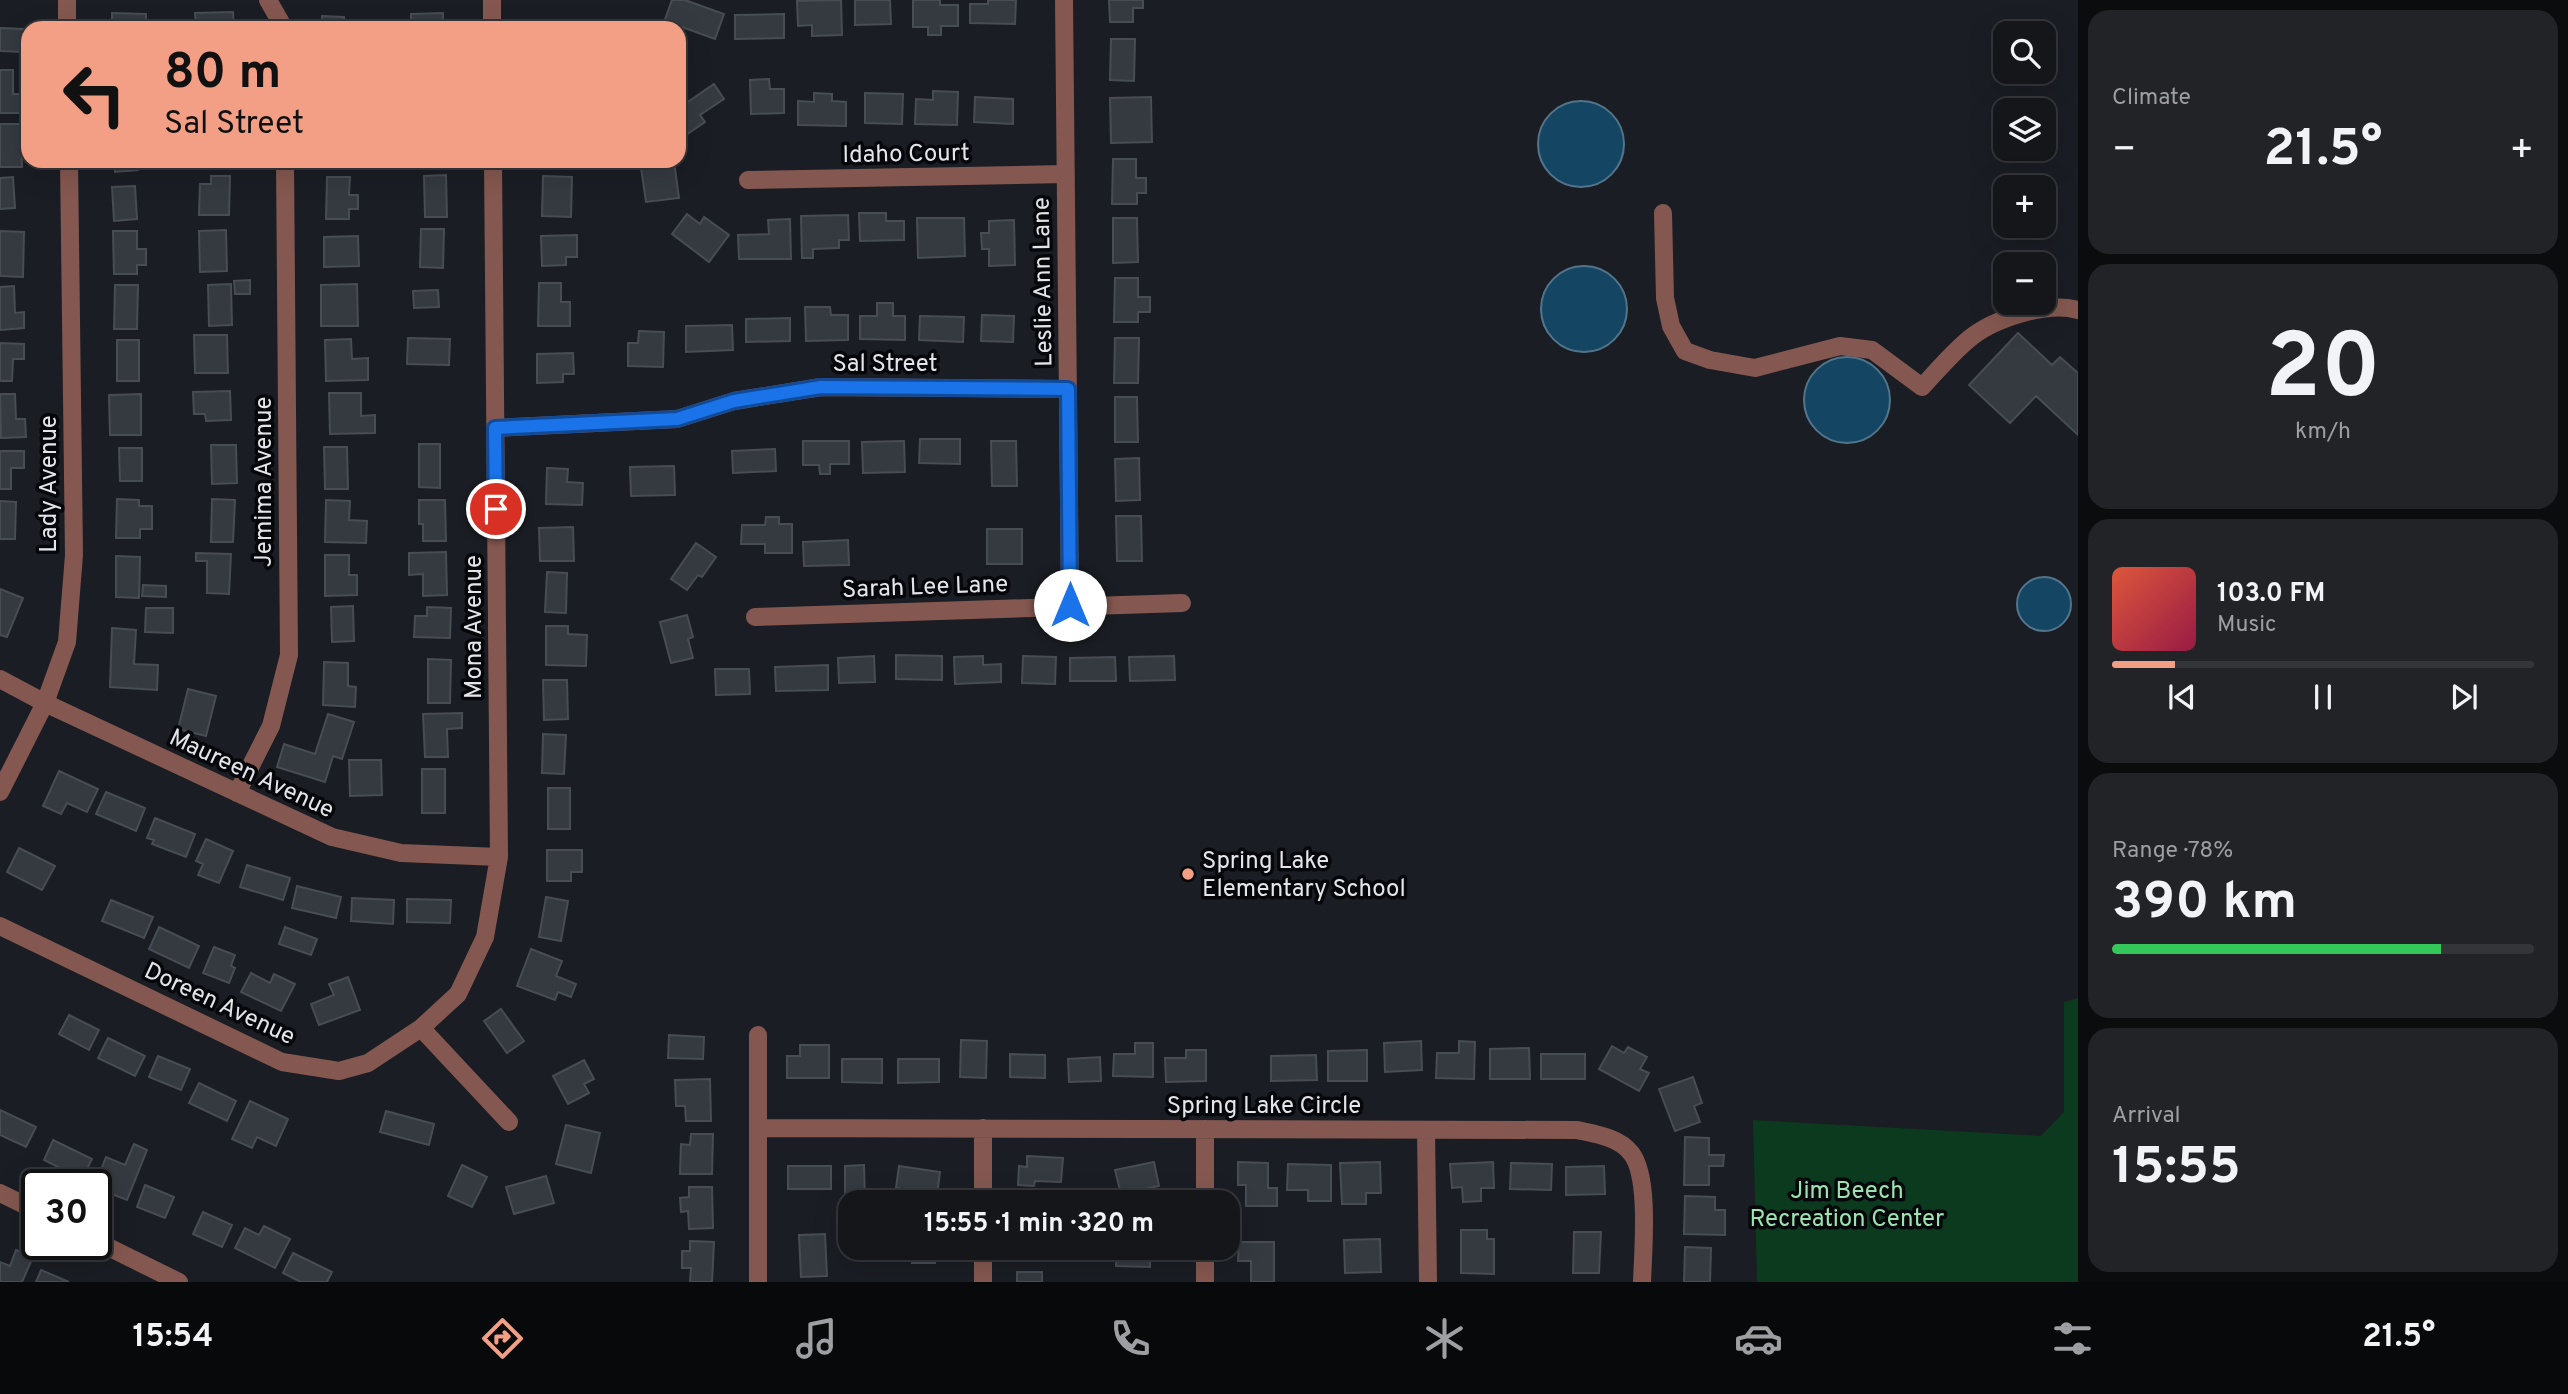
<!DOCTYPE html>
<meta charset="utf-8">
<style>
:root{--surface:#14161a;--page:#212327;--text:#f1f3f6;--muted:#9d9fa2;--line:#333539;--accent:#f39f85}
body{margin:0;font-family:Overpass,sans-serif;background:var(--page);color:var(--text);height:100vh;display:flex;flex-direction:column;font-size:26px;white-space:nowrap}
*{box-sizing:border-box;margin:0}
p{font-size:23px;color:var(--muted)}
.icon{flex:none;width:38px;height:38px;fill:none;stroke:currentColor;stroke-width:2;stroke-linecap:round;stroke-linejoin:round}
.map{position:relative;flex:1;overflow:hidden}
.panel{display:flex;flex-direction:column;gap:10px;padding:10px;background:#0b0c0e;width:490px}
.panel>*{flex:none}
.top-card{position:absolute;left:21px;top:21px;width:665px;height:147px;border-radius:21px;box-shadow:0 7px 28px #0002,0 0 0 2px var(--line);background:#f39f85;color:#111;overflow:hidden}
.buttons{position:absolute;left:1993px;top:21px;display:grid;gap:14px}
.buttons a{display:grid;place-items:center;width:63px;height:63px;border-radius:14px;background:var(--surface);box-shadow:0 7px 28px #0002,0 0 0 2px var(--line);font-size:35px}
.speed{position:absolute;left:21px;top:1169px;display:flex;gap:14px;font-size:35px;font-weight:700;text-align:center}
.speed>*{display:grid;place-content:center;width:91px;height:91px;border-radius:50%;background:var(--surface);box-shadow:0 7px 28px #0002,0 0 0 2px var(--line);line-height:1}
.speed .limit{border:4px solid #111;border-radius:10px;background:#fff;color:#111}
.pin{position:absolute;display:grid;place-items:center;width:60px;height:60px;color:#fff;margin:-30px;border:4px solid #fff;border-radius:50%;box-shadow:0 2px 7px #0007}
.me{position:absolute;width:77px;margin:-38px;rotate:0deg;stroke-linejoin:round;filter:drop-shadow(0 0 5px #0008)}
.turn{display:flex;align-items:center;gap:24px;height:147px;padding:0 28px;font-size:32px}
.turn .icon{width:91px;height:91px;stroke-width:2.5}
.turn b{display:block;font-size:49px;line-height:60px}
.big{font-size:52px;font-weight:700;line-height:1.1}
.panel .tile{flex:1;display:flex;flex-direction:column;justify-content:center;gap:10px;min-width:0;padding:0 24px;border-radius:21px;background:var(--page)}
.panel .dial{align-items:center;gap:0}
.dial b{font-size:91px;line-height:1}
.song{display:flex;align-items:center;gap:21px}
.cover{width:84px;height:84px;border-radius:10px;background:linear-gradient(135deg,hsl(10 70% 55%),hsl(340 70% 35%))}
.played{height:7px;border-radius:4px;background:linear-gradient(90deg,var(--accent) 15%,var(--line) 15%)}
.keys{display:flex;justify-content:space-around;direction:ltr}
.heat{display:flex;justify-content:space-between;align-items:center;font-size:38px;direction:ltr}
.charge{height:10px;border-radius:5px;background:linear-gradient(90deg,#34c759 78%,var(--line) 0)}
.trip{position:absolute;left:838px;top:1190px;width:402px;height:70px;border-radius:21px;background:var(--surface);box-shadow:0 7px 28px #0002,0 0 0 2px var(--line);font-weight:700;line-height:70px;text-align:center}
.dock{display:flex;height:112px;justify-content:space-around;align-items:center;background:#08090a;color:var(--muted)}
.dock .icon{width:49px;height:49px}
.dock .selected{color:var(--accent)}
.dock b{font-size:32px;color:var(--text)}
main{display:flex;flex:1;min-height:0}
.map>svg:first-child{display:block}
.green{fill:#0c3a1e}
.water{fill:#144562;stroke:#52758b;stroke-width:2}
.building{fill:#353940;stroke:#484c53;stroke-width:2}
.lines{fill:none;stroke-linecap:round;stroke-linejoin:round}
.minor{stroke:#845850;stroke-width:18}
.route-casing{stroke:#114b97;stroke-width:18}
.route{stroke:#1a73e8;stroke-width:12}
.poi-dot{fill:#f39f85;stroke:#06070a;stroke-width:2.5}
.labels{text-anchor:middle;stroke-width:7;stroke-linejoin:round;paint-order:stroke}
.street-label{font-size:24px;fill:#e3e5ea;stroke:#06070a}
.poi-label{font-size:24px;fill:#e3e5ea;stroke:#06070a;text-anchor:start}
.park-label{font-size:24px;fill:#9be3af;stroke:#06070a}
</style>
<main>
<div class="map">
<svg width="2078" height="1282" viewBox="0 0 2078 1282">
<rect width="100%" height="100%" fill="#1a1d23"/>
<path class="green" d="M2078 998V1282H1757L1753 1120 2041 1136 2064 1112V1002Z"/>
<path class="water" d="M1538 144a43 43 0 1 1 86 0a43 43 0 1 1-86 0Z
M1541 309a43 43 0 1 1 86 0a43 43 0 1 1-86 0Z
M1804 400a43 43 0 1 1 86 0a43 43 0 1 1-86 0Z
M2017 604a27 27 0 1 1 54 0a27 27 0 1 1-54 0Z"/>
<path class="building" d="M672 0H685L724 14 715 39 682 27 680 31 679 28 663 25Z
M841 0 842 35 812 36V25L798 26 797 1Z
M855 0H890L891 24 855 25Z
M913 0H940V5H958V26H941V35H928V27H913Z
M988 0H1016L1015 24 970 23V4H988Z
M1109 0H1143V8H1133V22H1110Z
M233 12 234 28H196L195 13Z
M112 13 146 14V28H112Z
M443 13V28H411V14Z
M784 14V38L735 39V15Z
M322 16 344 17V28H322Z
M539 20H574V28H539Z
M0 28 24 29 23 52 0 51Z
M1111 39H1135L1134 81 1110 80Z
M0 70H13V94H23V113H0Z
M769 79 770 89H784V113L751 114 750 80Z
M714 84 724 99 700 115 705 122 683 137 679 130V108Z
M933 91 958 92 957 125 915 124 916 99 933 100Z
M814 93 832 94V101L846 102V126L798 125V101L814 102Z
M865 93 903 94 902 124 865 123Z
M975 97 1013 99V124L974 122Z
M1151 97 1152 142 1111 143 1110 98Z
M0 124H21L22 167H0Z
M1113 159H1136V178H1146V193H1137V204H1112Z
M114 161H137L138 170 115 172Z
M640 161H674L679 198 646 202Z
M446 175 447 217H425L424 176Z
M211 176H230L229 215H199L200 184H211Z
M543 176 572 177 571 217 542 216Z
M13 177 15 208 0 209V178Z
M327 177H350L349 195H358V209H349V219H326Z
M135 186 137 219 114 221 112 187Z
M859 213H886V221H904V240L860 241Z
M687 214 700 224 704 217 729 235 709 262 672 234Z
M848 215 849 240H839V248L813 249V258H802L801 216Z
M917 218H964L965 256 918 258Z
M1113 218H1137L1138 262 1113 263Z
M790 219 791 259H739L738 235 769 234 768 220Z
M1014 220 1015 265 989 266V249H982L981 233H989V221Z
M421 229H444L443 268 420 267Z
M226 230 227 271 200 272 199 231Z
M0 231 24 232 23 277 0 276Z
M113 231H137V249H146V265H137V274H114Z
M577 235V257H566V265L542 266 541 236Z
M358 236 359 266 324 267V237Z
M1115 278H1138V297H1150V312H1138V322H1114Z
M250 280V294H235L234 281Z
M539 283H561V302H570V326H538Z
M231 284 232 325 209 326 208 285Z
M357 284 358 326H321V285Z
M115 285H138L137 329H114Z
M14 286 15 313 24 312V328L0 330V287Z
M438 290 439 307 414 308 413 291Z
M877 303H893V316H905V340L860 339V316H877Z
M805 307H830L831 315H848V340L806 341Z
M982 315 1014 316 1013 342 981 341Z
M920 316 964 317 963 342 919 340Z
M790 318V341L746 342V319Z
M732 325 733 350 686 352V326Z
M639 331 664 332 663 367 628 366V343H638Z
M2018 333 2052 365 2060 357 2078 373V435L2036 396 2010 423 1969 385Z
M194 335H227L228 373H195Z
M408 338 450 339 449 365 407 364Z
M1115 338H1139L1138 383H1114Z
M351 339 352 359 368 358V380L326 381 325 340Z
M117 340H139V381H117Z
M0 343 24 344V359H13L12 381H0Z
M573 353 574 374H563V382L537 383V354Z
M230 391 231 420 206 421 205 414H194L193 392Z
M329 393H361V416L375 415V433L330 434Z
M0 394H15L16 419H25L26 437 1 438Z
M141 394V435H110L109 395Z
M1115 397H1137L1138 442H1115Z
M920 439H960V464L919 463Z
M803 441H849V464H830V474H820L819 465H803Z
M904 441 905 472 863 473 862 442Z
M991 441H1016L1017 486H992Z
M419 444H440V488L419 487Z
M211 445H236L237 483 212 484Z
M324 447H347L348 489H325Z
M119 448H142V481H120Z
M775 449 776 471 733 473 732 451Z
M0 451H24V468H11V489H0Z
M1139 458 1140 500 1116 501 1115 459Z
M674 466 675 495 631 496 630 467Z
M547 468 568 469 567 482 583 483 582 505 546 504Z
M117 499 139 500V506H152V529H140V538H116Z
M212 499 235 500 233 542H211Z
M326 500 350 501 349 520 367 521 366 543 325 542Z
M419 500H445L446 541H423V524H419Z
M0 501 16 502 15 539H0Z
M1116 516H1141L1142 561H1117Z
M766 517H779V524H792V553H765V544H741L742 525H765Z
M573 527 574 561H540L539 528Z
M987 529H1022V564H987Z
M848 540 849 565 804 566 803 542Z
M696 543 716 557 702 577 698 575 687 590 671 579Z
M446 552 447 595 423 596V574L409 575V553Z
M196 553 231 554 229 594 207 593V561H196Z
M325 555H349V575H357V595L325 596Z
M116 556 140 557 139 598 116 597Z
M547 572 567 573 566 613 545 612Z
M143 585 166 586V597L142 596Z
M0 589 23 598 7 637 0 635Z
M353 606 354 641 332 642 331 607Z
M427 607 451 608 450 638 414 637 415 616H427Z
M146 608H173V633L145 632Z
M687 615 693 637 688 639 693 658 671 663 660 622Z
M546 626H568V634L587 635 586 666 546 665Z
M112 628 136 630 134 664 158 665 157 690 110 687Z
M896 655 942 656V680L896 679Z
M874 656 875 682 839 683 838 658Z
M983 656V665L1001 664V682L955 684 954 657Z
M1023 656 1056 657 1055 684 1022 683Z
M1174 656 1175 680 1130 681 1129 657Z
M1115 657 1116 681H1070V658Z
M428 659 451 660 450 703H428Z
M324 662 348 663V686L356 687 355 707 323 705Z
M828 665V690L776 691 775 667Z
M715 669H749L750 694 716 695Z
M543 680H567L568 719 544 720Z
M188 689 216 696 206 736 178 729Z
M462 713V728L447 729 448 757H425L423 714Z
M328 714 354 722 342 759 333 756 325 782 277 767 284 744 315 754Z
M543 734 566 735 564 774 542 773Z
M349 760H381L382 795 350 796Z
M422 769H445V813H422Z
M59 771 98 789 87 812 67 803 61 814 43 806Z
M548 788H570V829H548Z
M106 792 145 808 136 831 96 814Z
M155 818 195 834 186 857 152 844 154 840 147 838Z
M206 839 233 851 219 883 198 875 203 864 196 861Z
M19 848 55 866 42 890 7 872Z
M547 850H582V872H571V881H547Z
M247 865 290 878 283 900 240 887Z
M297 886 341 897 336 918 292 908Z
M546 897 568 901 561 941 539 937Z
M352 898 394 900 393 924 351 921Z
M407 899 451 900 450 923 407 922Z
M111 900 153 917 144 938 102 921Z
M159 927 199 946 189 968 149 949Z
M285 927 317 939 311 955 279 944Z
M214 947 235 955 231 966 235 968 229 983 203 973Z
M531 949 562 961 556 976 576 984 571 997 558 992 555 1000 517 986Z
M251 973 270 983 274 974 295 984 281 1011 241 992Z
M348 977 360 1010 319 1025 311 1004 334 995 329 984Z
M501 1009 524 1041 507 1053 484 1021Z
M69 1015 99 1030 89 1050 59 1034Z
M669 1035 704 1037 703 1059 668 1058Z
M108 1038 145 1056 135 1076 98 1058Z
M961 1040 987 1041 986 1078 960 1077Z
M1421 1041 1422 1070 1385 1072 1384 1043Z
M1459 1041 1475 1042 1474 1079 1436 1078 1437 1053H1459Z
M1135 1043H1153V1077L1113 1076 1114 1054H1135Z
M800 1045H829V1078H787V1056H800Z
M1612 1046 1624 1053 1628 1047 1647 1057 1640 1069 1649 1073 1639 1091 1599 1069Z
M1529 1048 1530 1079H1490V1049Z
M1186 1050H1206V1081L1166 1082 1165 1058H1186Z
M1367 1050V1081H1328V1051Z
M1010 1054 1045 1055V1078L1010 1077Z
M1541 1054H1585V1079H1541Z
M1316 1055 1317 1080 1271 1081V1056Z
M158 1056 190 1069 181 1090 149 1077Z
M1100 1057 1101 1081 1069 1082 1068 1059Z
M842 1059H882V1083L842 1082Z
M898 1059H939V1082L898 1083Z
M584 1060 594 1079 584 1084 589 1093 568 1104 553 1076Z
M1693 1077 1702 1103 1694 1106 1700 1122 1675 1131 1659 1089Z
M710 1079 711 1121H686L685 1106H676L675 1080Z
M199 1083 236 1101 227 1121 189 1103Z
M250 1101 288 1119 276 1146 257 1137 252 1148 232 1139Z
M0 1110 36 1127 26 1147 0 1135Z
M386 1111 434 1124 429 1145 380 1132Z
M566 1125 600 1133 591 1173 556 1164Z
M691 1134H713L712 1174H680L681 1144 690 1145Z
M1685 1137 1709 1138V1155H1724L1723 1166H1709V1185H1684Z
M53 1140 92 1159 82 1179 44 1160Z
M134 1144 147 1150 127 1200 96 1188 95 1185 106 1157 125 1165Z
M1027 1156 1063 1158 1061 1182 1035 1181 1034 1186 1018 1185 1019 1166 1027 1167Z
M1154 1162 1159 1186 1121 1194 1115 1170Z
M1238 1162 1268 1163V1188H1277V1206H1246V1185H1238Z
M1380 1162 1381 1193H1366V1204H1342L1340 1163Z
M1493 1162 1494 1188H1481V1201L1463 1202 1462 1187 1452 1188 1450 1164Z
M1511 1163 1552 1164 1551 1190 1510 1189Z
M1288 1164 1331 1165V1201H1308V1190H1287Z
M462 1165 487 1177 472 1207 448 1196Z
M864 1165 865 1200H845V1166Z
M788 1166H831V1189H788Z
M899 1166 940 1172 937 1195 896 1188Z
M1604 1166 1605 1194 1566 1195V1167Z
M546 1176 554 1203 514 1214 506 1187Z
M145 1185 174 1197 165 1218 137 1207Z
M689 1187H712L713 1228 689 1229 688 1211 681 1212 680 1198 689 1197Z
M1685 1196 1715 1197V1210H1725V1235L1684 1234Z
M203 1212 232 1225 222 1247 193 1234Z
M264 1226 290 1239 275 1268 235 1248 245 1228 259 1235Z
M1461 1230H1487V1239H1494V1274L1461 1273Z
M1574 1232H1601L1599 1273H1573Z
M825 1234 827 1276 801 1277 799 1235Z
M1380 1239 1381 1272 1345 1273 1344 1240Z
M690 1241 714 1242 712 1282H690L691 1268H682V1251H690Z
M1239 1242H1274V1282H1251V1261H1238Z
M1685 1247 1711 1248 1710 1282H1684Z
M913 1248H935V1263H912Z
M1019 1248H1041L1042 1257H1019Z
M1116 1248H1150V1267L1116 1266Z
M16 1250 33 1257 22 1282H0V1262L10 1266Z
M293 1253 332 1272 327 1282H301L283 1273Z
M41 1270 69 1282H36Z
M1017 1272H1042V1282H1017Z"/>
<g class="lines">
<path class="minor" d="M67 0V28
M268 0 284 28
M492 0V28
M1064 0 1070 605
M748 180 1065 174
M1663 213 1665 298 1671 326 1685 351 1710 360 1755 368 1840 346 1872 350 1922 387C1937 371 1952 353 1969 339 1993 319 2047 301 2078 310
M495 428 677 419 734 401 821 387 1068 389
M755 617 1182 603
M0 679 45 703 332 837 401 853 499 857
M0 792 45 703 67 642 74 555 69 161
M237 793 271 726 289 655 285 161
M0 926 282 1062 339 1071 368 1063 421 1028 458 994 485 937 499 857 493 161
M421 1028 509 1122
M758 1035V1282
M759 1128 1577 1130C1595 1134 1619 1137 1631 1153 1650 1176 1643 1251 1642 1282
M1205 1129V1202
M1426 1130 1428 1282
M0 1193 37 1211
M983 1202V1128
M96 1241 179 1282
M1205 1248V1282
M983 1282V1248"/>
</g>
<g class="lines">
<g class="route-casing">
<path id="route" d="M496 509 495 428 677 419 734 401 821 387 1068 389 1070 605"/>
</g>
<use href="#route" class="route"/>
</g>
<circle class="poi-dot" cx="1188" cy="874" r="7"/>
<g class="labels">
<g class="street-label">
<text transform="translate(906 153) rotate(-1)" y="8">Idaho Court</text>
<text transform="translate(1042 282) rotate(-91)" y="8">Leslie Ann Lane</text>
<text x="885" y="371">Sal Street</text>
<text transform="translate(263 482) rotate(-90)" y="8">Jemima Avenue</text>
<text transform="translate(48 484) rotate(-90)" y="8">Lady Avenue</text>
<text transform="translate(925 586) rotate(-2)" y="8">Sarah Lee Lane</text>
<text transform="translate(473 627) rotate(-90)" y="8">Mona Avenue</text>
<text transform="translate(252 773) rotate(25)" y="8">Maureen Avenue</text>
<text transform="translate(220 1003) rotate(25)" y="8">Doreen Avenue</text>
<text x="1264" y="1113">Spring Lake Circle</text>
</g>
<g class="poi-label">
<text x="1202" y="868">Spring Lake<tspan x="1202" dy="28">Elementary School</tspan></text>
</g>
<g class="park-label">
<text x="1847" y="1198">Jim Beech<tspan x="1847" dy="28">Recreation Center</tspan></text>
</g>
</g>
</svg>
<div class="buttons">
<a><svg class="icon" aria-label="search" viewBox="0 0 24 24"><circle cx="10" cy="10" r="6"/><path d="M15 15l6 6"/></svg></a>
<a><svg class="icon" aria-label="layers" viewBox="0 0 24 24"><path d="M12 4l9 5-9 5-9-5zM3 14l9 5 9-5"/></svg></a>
<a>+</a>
<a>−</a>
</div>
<div class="speed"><div class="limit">30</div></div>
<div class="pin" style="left:496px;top:509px;background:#d93025"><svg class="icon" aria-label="arrive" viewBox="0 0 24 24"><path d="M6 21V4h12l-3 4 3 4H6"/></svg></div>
<svg class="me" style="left:1070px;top:605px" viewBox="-20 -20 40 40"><circle r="19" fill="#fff"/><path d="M0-13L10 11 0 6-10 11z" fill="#1a73e8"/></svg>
<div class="trip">15:55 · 1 min · 320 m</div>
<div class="top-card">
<div class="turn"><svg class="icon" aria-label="left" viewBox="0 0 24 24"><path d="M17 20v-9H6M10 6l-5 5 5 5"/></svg><div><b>80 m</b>Sal Street</div></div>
</div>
</div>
<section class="panel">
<div class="tile"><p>Climate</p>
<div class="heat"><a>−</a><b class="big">21.5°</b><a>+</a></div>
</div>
<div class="tile dial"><b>20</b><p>km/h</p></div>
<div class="tile">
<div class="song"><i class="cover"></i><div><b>103.0 FM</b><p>Music</p></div></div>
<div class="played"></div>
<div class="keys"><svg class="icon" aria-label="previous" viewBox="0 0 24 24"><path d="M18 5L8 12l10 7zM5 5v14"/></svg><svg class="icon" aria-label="pause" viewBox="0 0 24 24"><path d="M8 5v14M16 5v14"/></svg><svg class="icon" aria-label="next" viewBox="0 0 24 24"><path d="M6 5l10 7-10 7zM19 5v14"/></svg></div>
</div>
<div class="tile"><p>Range · 78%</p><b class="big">390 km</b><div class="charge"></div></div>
<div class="tile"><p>Arrival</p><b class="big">15:55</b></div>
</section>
</main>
<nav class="dock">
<b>15:54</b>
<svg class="icon selected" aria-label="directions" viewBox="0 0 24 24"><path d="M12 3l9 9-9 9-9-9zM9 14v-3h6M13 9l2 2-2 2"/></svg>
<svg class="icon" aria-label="music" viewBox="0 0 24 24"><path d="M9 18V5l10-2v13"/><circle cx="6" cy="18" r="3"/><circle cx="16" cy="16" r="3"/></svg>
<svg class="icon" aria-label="phone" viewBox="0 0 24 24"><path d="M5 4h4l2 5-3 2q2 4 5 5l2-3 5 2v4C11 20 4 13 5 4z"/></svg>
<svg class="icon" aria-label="climate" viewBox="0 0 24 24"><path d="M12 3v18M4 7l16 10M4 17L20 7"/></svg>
<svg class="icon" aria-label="car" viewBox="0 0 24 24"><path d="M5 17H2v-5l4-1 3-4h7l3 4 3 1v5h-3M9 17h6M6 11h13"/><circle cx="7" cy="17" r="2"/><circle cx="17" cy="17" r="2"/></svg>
<svg class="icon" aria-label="filters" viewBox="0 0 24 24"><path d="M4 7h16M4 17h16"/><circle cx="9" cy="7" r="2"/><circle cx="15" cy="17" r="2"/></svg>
<b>21.5°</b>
</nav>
